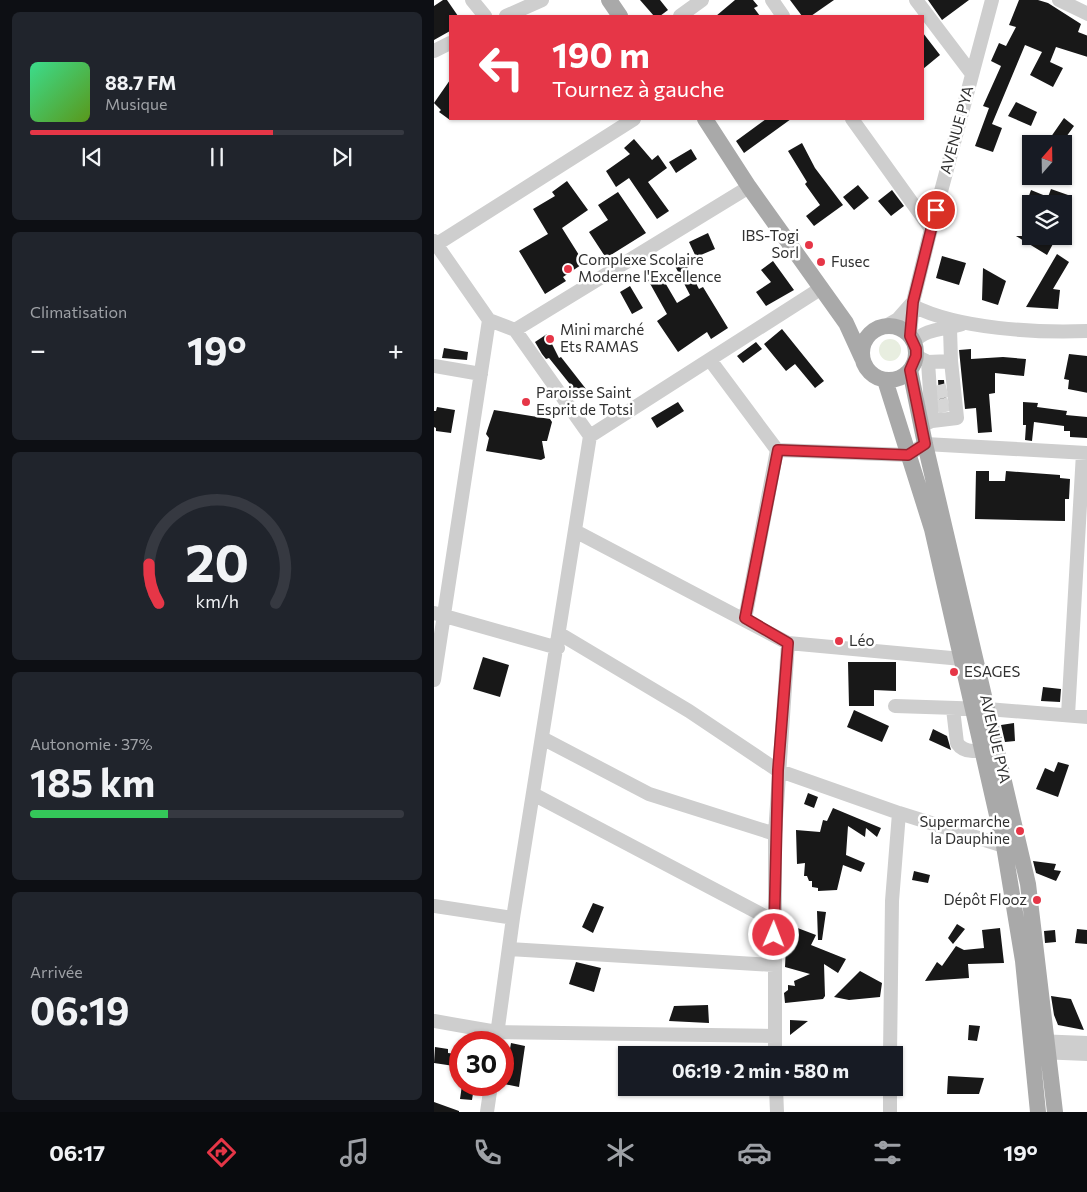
<!DOCTYPE html>
<html lang="fr">
<meta charset="utf-8">
<style>
:root{--surface:#171b24;--page:#20242c;--text:#f1f3f6;--muted:#9ea1a6;--line:#363941;--accent:#e63647}
body{margin:0;font-family:Commissioner,sans-serif;background:var(--page);color:var(--text);height:100vh;display:flex;flex-direction:column;font-size:19px;white-space:nowrap}
*{box-sizing:border-box;margin:0}
p{font-size:16px;color:var(--muted)}
.icon{flex:none;width:28px;height:28px;fill:none;stroke:currentColor;stroke-width:2;stroke-linecap:round;stroke-linejoin:round}
.map{position:relative;flex:1;overflow:hidden}
.panel{display:flex;flex-direction:column;gap:12px;padding:12px;background:#0d0f14;width:434px}
.panel>*{flex:none}
.hud{position:absolute;left:15px;top:15px;width:475px;height:105px;border-radius:0px;box-shadow:0 1px 4px #0004;background:#e63647;color:#fff;overflow:hidden}
.needle{width:32px;rotate:20deg}
.fabs{position:absolute;left:588px;top:135px;display:grid;gap:10px}
.fabs a{display:grid;place-items:center;width:50px;height:50px;border-radius:0px;background:var(--surface);box-shadow:0 1px 4px #0004;font-size:25px}
.speed{position:absolute;left:15px;top:1031px;display:flex;gap:10px;font-size:25px;font-weight:700;text-align:center}
.speed>*{display:grid;place-content:center;width:65px;height:65px;border-radius:50%;background:var(--surface);box-shadow:0 1px 4px #0004;line-height:1}
.speed .limit{border:8px solid #d22;background:#fff;color:#111}
.pin{position:absolute;display:grid;place-items:center;width:42px;height:42px;color:#fff;margin:-21px;border:2px solid #fff;border-radius:50%;box-shadow:0 1px 5px #0007}
.me{position:absolute;width:55px;margin:-28px;rotate:1deg;stroke-linejoin:round;filter:drop-shadow(0 0 4px #0008)}
.turn{display:flex;align-items:center;gap:18px;height:105px;padding:0 20px;font-size:22px}
.turn .icon{width:65px;height:65px;stroke-width:2.5}
.turn b{display:block;font-size:35px;line-height:42px}
.big{font-size:38px;font-weight:700;line-height:1.1}
.panel .tile{flex:1;display:flex;flex-direction:column;justify-content:center;gap:8px;min-width:0;padding:0 18px;border-radius:8px;background:var(--page)}
.panel .dial{align-items:center;gap:0}
.dial svg{height:130px;overflow:visible;fill:none;stroke:var(--line);stroke-width:7;stroke-linecap:round;text-anchor:middle}
.dial text{fill:var(--text);stroke:none}
.song{display:flex;align-items:center;gap:15px}
.cover{width:60px;height:60px;border-radius:8px;background:linear-gradient(135deg,hsl(150 70% 55%),hsl(90 70% 35%))}
.played{height:5px;border-radius:2px;background:linear-gradient(90deg,var(--accent) 65%,var(--line) 65%)}
.keys{display:flex;justify-content:space-around;direction:ltr}
.heat{display:flex;justify-content:space-between;align-items:center;font-size:28px;direction:ltr}
.charge{height:8px;border-radius:4px;background:linear-gradient(90deg,#34c759 37%,var(--line) 0)}
.trip{position:absolute;left:184px;top:1046px;width:285px;height:50px;border-radius:0px;background:var(--surface);box-shadow:0 1px 4px #0004;font-weight:700;line-height:50px;text-align:center}
.menu{display:flex;height:80px;justify-content:space-around;align-items:center;background:#090b0e;color:var(--muted)}
.menu .icon{width:35px;height:35px}
.menu .active{color:var(--accent)}
.menu b{font-size:22px;color:var(--text)}
main{display:flex;flex:1;min-height:0}
.map>svg:first-child{display:block}
.green{fill:#e8eee0}
.building{fill:#181818}
.lines{fill:none;stroke-linecap:round;stroke-linejoin:round}
.minor-tunnel{stroke:#d6d6d6;stroke-width:14;stroke-dasharray:14 7;stroke-linecap:butt}
.minor{stroke:#cecece;stroke-width:14}
.major{stroke:#a9a9a9;stroke-width:16}
.route-casing{stroke:#96232e;stroke-width:12}
.route{stroke:#e63647;stroke-width:9}
.poi-dot{fill:#e63647;stroke:#fff;stroke-width:2}
.labels{text-anchor:middle;stroke-width:5;stroke-linejoin:round;paint-order:stroke}
.street-label{font-size:15px;fill:#313131;stroke:#fff}
.poi-label{font-size:15px;fill:#313131;stroke:#fff;text-anchor:start}
</style>
<main>
<section class="panel">
<div class="tile">
<div class="song"><i class="cover"></i><div><b>88.7 FM</b><p>Musique</p></div></div>
<div class="played"></div>
<div class="keys"><svg class="icon" aria-label="previous" viewBox="0 0 24 24"><path d="M18 5L8 12l10 7zM5 5v14"/></svg><svg class="icon" aria-label="pause" viewBox="0 0 24 24"><path d="M8 5v14M16 5v14"/></svg><svg class="icon" aria-label="next" viewBox="0 0 24 24"><path d="M6 5l10 7-10 7zM19 5v14"/></svg></div>
</div>
<div class="tile"><p>Climatisation</p>
<div class="heat"><a>−</a><b class="big">19°</b><a>+</a></div>
</div>
<div class="tile dial"><svg viewBox="0 0 100 80">
<path d="M14 69A42 42 0 1 1 86 69"/>
<path d="M14 69A42 42 0 0 1 8 45" stroke="#e63647"/>
<text x="50" y="56" font-size="32" font-weight="700">20</text>
<text x="50" y="72" font-size="11">km/h</text>
</svg></div>
<div class="tile"><p>Autonomie · 37%</p><b class="big">185 km</b><div class="charge"></div></div>
<div class="tile"><p>Arrivée</p><b class="big">06:19</b></div>
</section>
<div class="map">
<svg width="654" height="1112" viewBox="0 0 654 1112">
<rect width="100%" height="100%" fill="#fff"/>
<path class="green" d="M445 350a11 11 0 1 1 22 0a11 11 0 1 1-22 0Z"/>
<path class="building" d="M9 0H13L24 16H16V31L0 40V6Z
M206 0H226L234 10 226 16H220Z
M301 0H319L324 6 320 8 326 16H282Z
M356 0H400L377 16H368Z
M494 0H535L508 20Z
M585 0H604L614 3 647 24 644 32 654 36V57L622 47 616 62 629 68 619 87 596 75 608 52 591 45 558 124 568 128 559 152 541 146 555 108 549 106 567 66 557 61 565 43 572 46 582 27 575 25Z
M489 33 506 55 489 69Z
M16 80V120L5 112 7 110 0 103Z
M582 102 603 112 597 126 574 116Z
M630 118 640 126 627 144H612Z
M332 119H357L310 153 302 141Z
M200 139 218 160 224 155 233 168 214 182 235 211 223 219 195 178 182 187 172 171 196 154 190 148Z
M368 143 381 168 409 205 380 226 372 216 386 205 371 184 373 182 354 151Z
M257 149 263 159 242 173 235 162Z
M133 181 154 210 128 228 150 263 129 277 132 281 111 294 85 251 114 234 99 209 121 196 118 192Z
M424 185 435 198 420 210 409 197Z
M617 189 634 195 631 204H592L597 190 614 197Z
M458 190 470 206 457 216 444 201Z
M184 192 212 233 172 258 155 232 174 220 164 205Z
M274 233 281 249 262 257 255 242Z
M582 236H610L620 242 613 255Z
M623 254 635 262 619 289 626 290 624 309 592 307Z
M508 256 532 263 525 285 502 278Z
M250 260 265 289 269 287 294 328 277 339 273 332 244 352 223 321 233 314 214 280 226 274 243 303 256 295 240 264Z
M339 261 360 290 332 306 322 292 337 282 327 270Z
M549 268 572 281 564 305 548 300Z
M196 286 209 308 198 314 186 292Z
M348 329 390 381 381 388 361 364 352 371 330 344Z
M113 334 125 358 127 357 152 389 143 393 115 358 112 359 108 354 101 342Z
M322 342 328 349 309 363 303 356Z
M10 348 34 352 33 360 8 358Z
M537 349V359L569 357 592 359 590 376 561 373V393L555 394 558 432 544 433 542 408 531 409 525 350Z
M635 354 654 356V393L634 389 635 380 630 379Z
M504 380H510L513 410 506 411Z
M244 402 250 411 223 428 217 418Z
M589 402 604 403 603 407 633 411 632 415 654 417V438L636 437V431H630V426L600 422 598 441 591 440 592 425H589Z
M3 407 21 410 17 433 2 431V428L0 427V411H2Z
M60 410 116 419 118 422 113 441H108L111 458 107 460 52 451 55 438 52 434Z
M542 471H555V481H571L572 471 626 475V478L636 479 635 499H631V521L541 519Z
M49 657 75 665 66 697 39 689Z
M414 662H462V691L440 690V706H415Z
M609 687 627 689 626 702 607 701Z
M420 710 455 726 448 742 413 727Z
M580 723 581 741 571 742 567 725Z
M499 729 513 736 517 750 495 740Z
M624 762 635 765 624 797 602 789 611 768 620 772Z
M374 793 384 797 380 808 370 804Z
M399 808 447 828 443 837 432 828 431 837 414 826 412 855 431 863 427 872 409 865 403 890 384 891V888L378 887V881H375L373 876H370L371 863 363 864 362 830 386 832 389 820 393 821Z
M599 861 622 864 620 870 627 871 622 881 602 873Z
M480 871 496 875 494 883 478 880Z
M159 903 170 907 159 933 148 927Z
M383 911 392 912 388 940H384Z
M353 924 382 935 377 945 412 959 404 973 390 964 391 996 389 999 351 1003 350 993 354 990V985L361 986 360 981 376 974 351 967Z
M523 924 531 929 519 944 514 938Z
M566 928 570 963 534 964 535 978 491 981 503 962 508 966 522 946 530 950 550 948 548 930Z
M643 929 654 930V944L641 943Z
M621 930 622 942 611 943 610 931Z
M142 962 167 968 160 992 135 984Z
M426 971 448 983 446 997 415 1000 400 997Z
M617 996 637 999 650 1030 624 1025 620 1015Z
M274 1005 275 1023 235 1021 240 1006Z
M356 1020 374 1021 356 1035Z
M535 1025 546 1026 543 1041 534 1040Z
M77 1043 91 1046 85 1087 70 1084Z
M1 1047 14 1049V1053L22 1054 20 1066 0 1063Z
M514 1076 550 1078 545 1094H513Z
M28 1085 40 1087 38 1100 26 1099Z
M0 1102 25 1111V1112H0Z"/>
<g class="lines">
<path class="minor-tunnel" d="M501 393 513 390
M503 407 515 404"/>
<path class="minor" d="M38 0 51 16
M338 0 349 16
M482 0 538 74
M625 0 654 14
M72 16 108 0
M246 16 268 0
M0 51 16 43
M418 119 497 229
M0 241 55 320 81 330 156 436 79 918 62 1042
M3 244 200 119
M479 306C525 329 602 333 654 331
M450 327 464 319 479 302
M516 328 517 361
M81 330 315 187
M476 336 479 302 497 229 558 0
M480 342C492 328 510 330 528 324
M482 356 494 362 517 361 523 418 498 421 487 426
M276 360 343 450 474 455 491 444 654 453
M494 362 498 421
M0 366 47 374
M156 436 386 289
M141 531 354 643 528 659
M0 613 124 648
M311 619 343 450
M126 634 255 711 343 770 465 813 570 846
M0 680 55 320
M461 706 553 709 654 717
M519 709 523 743C531 755 546 751 559 748
M634 715 649 453
M108 738 215 794 341 834
M99 794 340 921
M0 906 79 918
M75 949 340 965
M0 1021 63 1032 341 1036
M602 1041 654 1043
M605 1052 654 1054
M341 1055V834L354 643
M456 1055 458 901 465 813
M342 1088 343 1112
M456 1088V1112
M53 1112 57 1085"/>
<path class="major" d="M175 0 186 16
M271 119 315 187 412 323 428 358
M428 353a27 27 0 1 1 54 0a27 27 0 1 1-54 0Z
M476 370 491 444 594 884 621 1112
M451 380 498 529 570 846 589 961 604 1112"/>
</g>
<g class="lines">
<g class="route-casing">
<path id="route" d="M340 935 344 770 354 643 311 618 344 450 474 455 491 444 476 370 482 356V349L476 336 479 302 502 210"/>
</g>
<use href="#route" class="route"/>
</g>
<g class="poi-dot">
<circle cx="375" cy="245" r="5"/>
<circle cx="387" cy="262" r="5"/>
<circle cx="134" cy="269" r="5"/>
<circle cx="116" cy="339" r="5"/>
<circle cx="92" cy="402" r="5"/>
<circle cx="405" cy="641" r="5"/>
<circle cx="520" cy="672" r="5"/>
<circle cx="586" cy="831" r="5"/>
<circle cx="603" cy="900" r="5"/>
</g>
<g class="labels">
<g class="street-label">
<text transform="translate(523 130) rotate(-75)" y="5">AVENUE PYA</text>
<text transform="translate(561 739) rotate(77)" y="5">AVENUE PYA</text>
</g>
<g class="poi-label">
<text x="365" y="241" text-anchor="end">IBS-Togi<tspan x="365" dy="17">Sorl</tspan></text>
<text x="144" y="265">Complexe Scolaire<tspan x="144" dy="17">Moderne l'Excellence</tspan></text>
<text x="397" y="267">Fusec</text>
<text x="126" y="335">Mini marché<tspan x="126" dy="17">Ets RAMAS</tspan></text>
<text x="102" y="398">Paroisse Saint<tspan x="102" dy="17">Esprit de Totsi</tspan></text>
<text x="415" y="646">Léo</text>
<text x="530" y="677">ESAGES</text>
<text x="576" y="827" text-anchor="end">Supermarche<tspan x="576" dy="17">la Dauphine</tspan></text>
<text x="593" y="905" text-anchor="end">Dépôt Flooz</text>
</g>
</g>
</svg>
<div class="fabs">
<a><svg class="needle" viewBox="-14 -14 28 28"><path d="M0-13l5 13h-10z" fill="#e53935"/><path d="M0 13l5-13h-10z" fill="#9ea1a6"/></svg></a>
<a><svg class="icon" aria-label="layers" viewBox="0 0 24 24"><path d="M12 4l9 5-9 5-9-5zM3 14l9 5 9-5"/></svg></a>
</div>
<div class="speed"><div class="limit">30</div></div>
<div class="pin" style="left:502px;top:210px;background:#d93025"><svg class="icon" aria-label="arrive" viewBox="0 0 24 24"><path d="M6 21V4h12l-3 4 3 4H6"/></svg></div>
<svg class="me" style="left:340px;top:935px" viewBox="-20 -20 40 40"><circle r="17" fill="#e63647" stroke="#fff" stroke-width="3"/><path d="M0-11L8 9 0 5-8 9z" fill="#fff"/></svg>
<div class="trip">06:19 · 2 min · 580 m</div>
<div class="hud">
<div class="turn"><svg class="icon" aria-label="left" viewBox="0 0 24 24"><path d="M17 20v-9H6M10 6l-5 5 5 5"/></svg><div><b>190 m</b>Tournez à gauche</div></div>
</div>
</div>
</main>
<nav class="menu">
<b>06:17</b>
<svg class="icon active" aria-label="directions" viewBox="0 0 24 24"><path d="M12 3l9 9-9 9-9-9zM9 14v-3h6M13 9l2 2-2 2"/></svg>
<svg class="icon" aria-label="music" viewBox="0 0 24 24"><path d="M9 18V5l10-2v13"/><circle cx="6" cy="18" r="3"/><circle cx="16" cy="16" r="3"/></svg>
<svg class="icon" aria-label="phone" viewBox="0 0 24 24"><path d="M5 4h4l2 5-3 2q2 4 5 5l2-3 5 2v4C11 20 4 13 5 4z"/></svg>
<svg class="icon" aria-label="climate" viewBox="0 0 24 24"><path d="M12 3v18M4 7l16 10M4 17L20 7"/></svg>
<svg class="icon" aria-label="car" viewBox="0 0 24 24"><path d="M5 17H2v-5l4-1 3-4h7l3 4 3 1v5h-3M9 17h6M6 11h13"/><circle cx="7" cy="17" r="2"/><circle cx="17" cy="17" r="2"/></svg>
<svg class="icon" aria-label="filters" viewBox="0 0 24 24"><path d="M4 7h16M4 17h16"/><circle cx="9" cy="7" r="2"/><circle cx="15" cy="17" r="2"/></svg>
<b>19°</b>
</nav>
